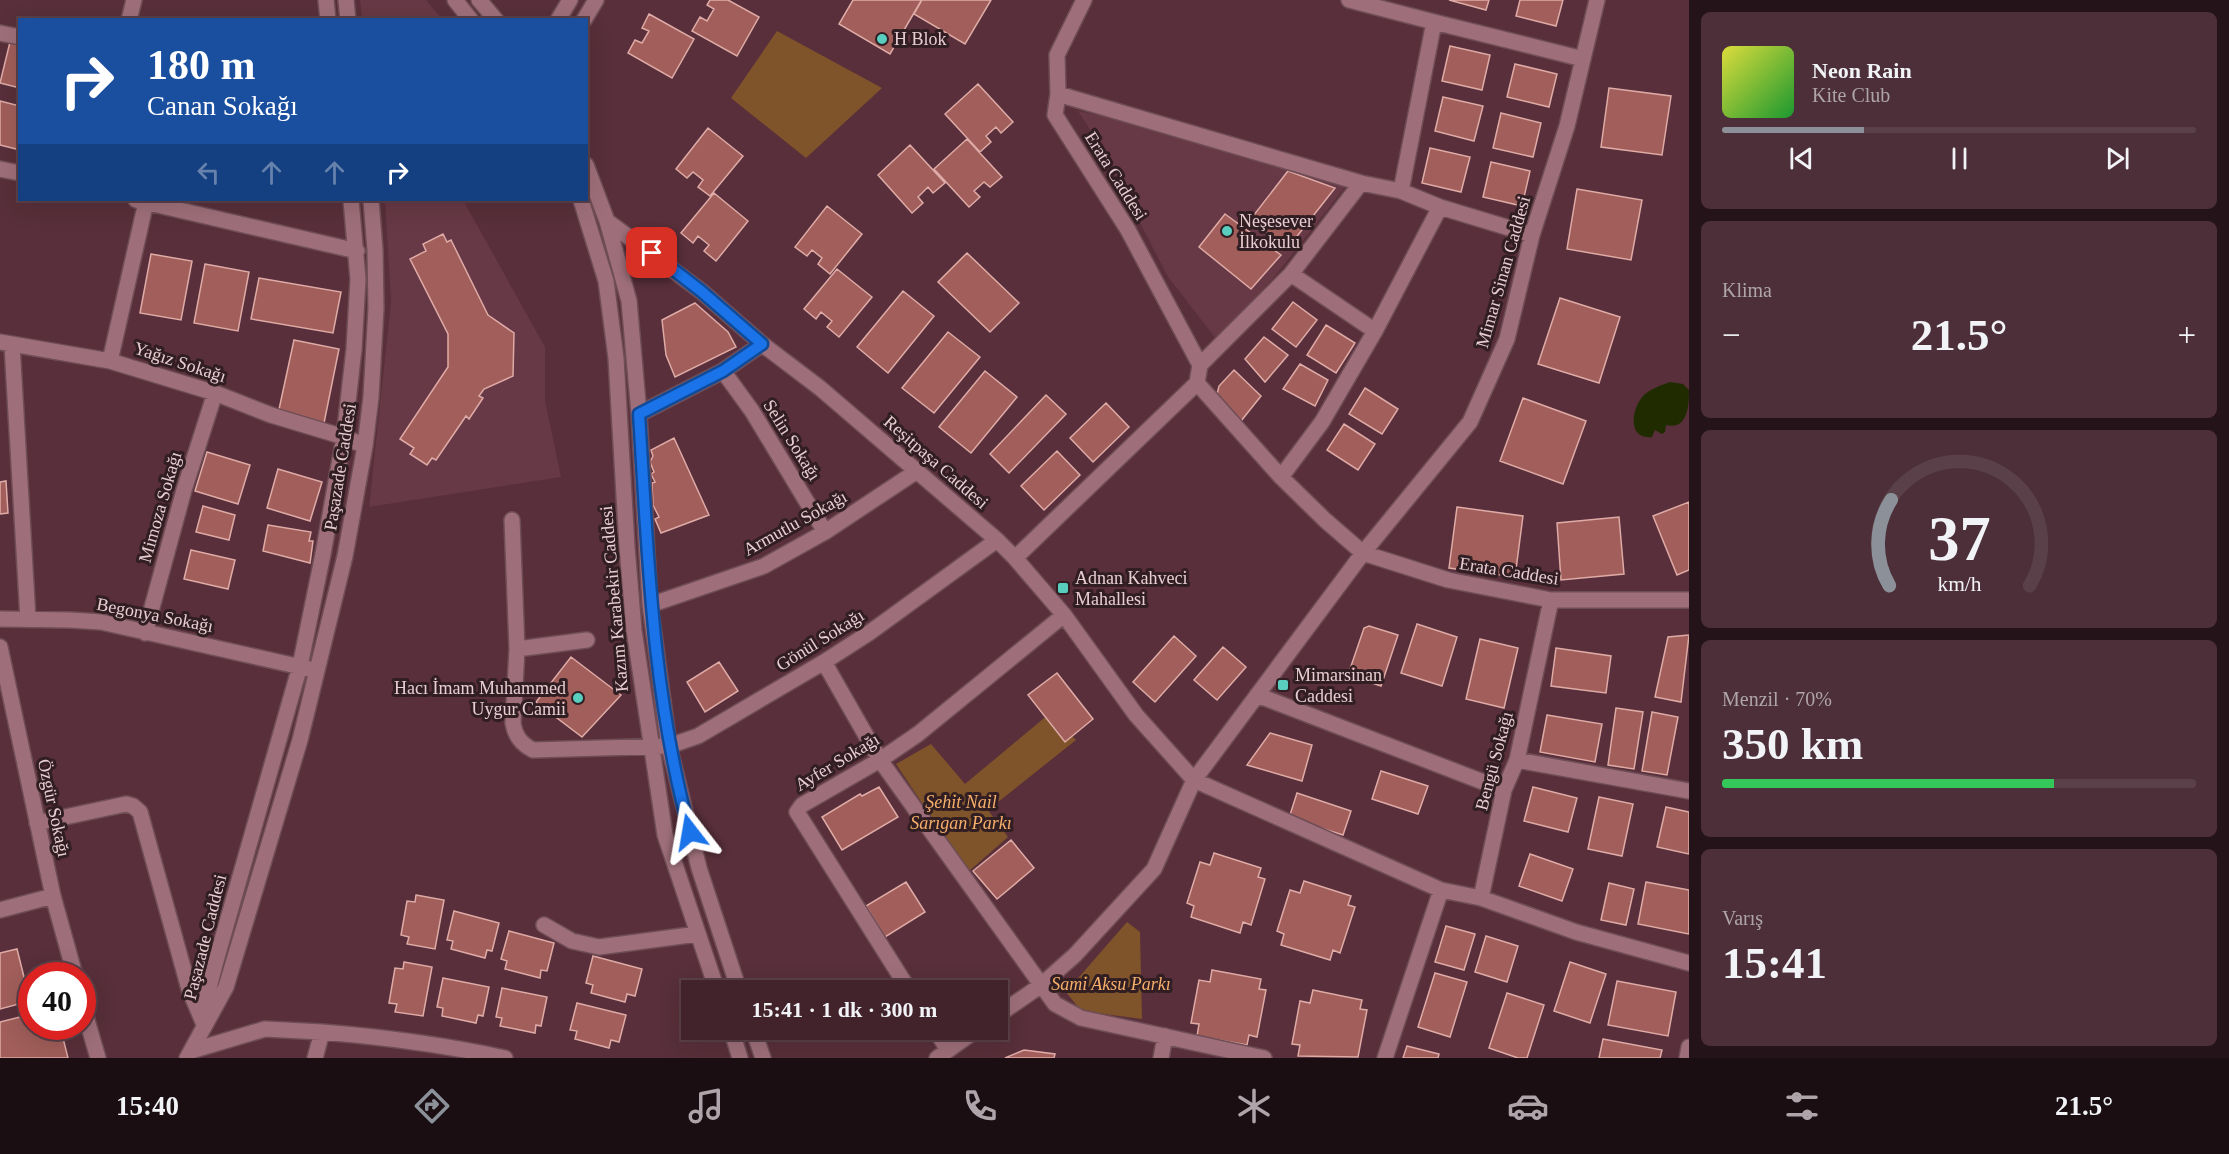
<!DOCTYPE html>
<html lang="tr">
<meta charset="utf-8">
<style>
:root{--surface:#42232c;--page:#4c2f38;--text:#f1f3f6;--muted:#aea4a9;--line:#5a4048;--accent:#8c9099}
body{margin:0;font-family:Georgia,serif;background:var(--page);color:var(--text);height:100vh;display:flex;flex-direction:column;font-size:22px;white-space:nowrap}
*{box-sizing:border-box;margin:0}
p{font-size:20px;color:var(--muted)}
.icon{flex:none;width:33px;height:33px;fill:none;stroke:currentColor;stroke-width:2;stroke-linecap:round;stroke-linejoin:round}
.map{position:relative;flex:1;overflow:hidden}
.sheet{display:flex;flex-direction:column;gap:12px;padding:12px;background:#241318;width:540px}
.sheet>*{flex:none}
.top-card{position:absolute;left:18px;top:18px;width:570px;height:183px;border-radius:0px;box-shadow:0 6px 24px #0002,0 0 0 2px var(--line);background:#1a4fa0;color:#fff;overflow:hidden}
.speed{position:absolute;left:18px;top:962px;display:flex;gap:12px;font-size:30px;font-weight:700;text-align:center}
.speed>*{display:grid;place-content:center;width:78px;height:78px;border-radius:50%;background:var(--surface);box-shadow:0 6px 24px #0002,0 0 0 2px var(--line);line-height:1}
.speed .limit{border:9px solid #d22;background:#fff;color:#111}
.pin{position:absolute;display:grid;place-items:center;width:51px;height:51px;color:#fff;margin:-26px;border-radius:12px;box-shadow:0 3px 9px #0006}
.me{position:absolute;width:66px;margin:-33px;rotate:346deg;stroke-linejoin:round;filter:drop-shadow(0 0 4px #0008)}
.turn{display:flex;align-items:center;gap:21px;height:126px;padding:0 30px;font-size:27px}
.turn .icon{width:78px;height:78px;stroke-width:2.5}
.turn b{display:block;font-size:42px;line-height:51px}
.lanes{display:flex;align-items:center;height:57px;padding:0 30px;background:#0003;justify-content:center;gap:30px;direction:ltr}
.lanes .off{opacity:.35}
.big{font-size:45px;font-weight:700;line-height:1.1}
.sheet .tile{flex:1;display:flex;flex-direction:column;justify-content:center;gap:9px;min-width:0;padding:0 21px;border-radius:9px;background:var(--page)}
.sheet .dial{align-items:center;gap:0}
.dial svg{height:156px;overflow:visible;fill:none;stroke:var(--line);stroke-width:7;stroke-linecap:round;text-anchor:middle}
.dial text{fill:var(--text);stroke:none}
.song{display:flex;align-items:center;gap:18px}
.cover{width:72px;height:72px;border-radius:9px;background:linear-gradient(135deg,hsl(60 70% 55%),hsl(130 70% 35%))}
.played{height:6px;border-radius:3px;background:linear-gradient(90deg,var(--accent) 30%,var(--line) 30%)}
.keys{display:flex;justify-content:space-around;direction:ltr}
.heat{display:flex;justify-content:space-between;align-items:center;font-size:33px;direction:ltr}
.charge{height:9px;border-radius:4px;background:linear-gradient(90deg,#34c759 70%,var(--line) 0)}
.trip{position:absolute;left:681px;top:980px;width:327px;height:60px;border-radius:0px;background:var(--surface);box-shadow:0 6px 24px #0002,0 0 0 2px var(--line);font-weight:700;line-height:60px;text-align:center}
.tabs{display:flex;height:96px;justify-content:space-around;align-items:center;background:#1a0e12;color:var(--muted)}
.tabs .icon{width:42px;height:42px}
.tabs .active{color:var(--accent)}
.tabs b{font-size:27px;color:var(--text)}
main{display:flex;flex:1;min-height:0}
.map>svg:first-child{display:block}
.built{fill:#673845}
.green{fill:#7f542a}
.water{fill:#202c00}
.building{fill:#a15e5a;stroke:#dfaba7;stroke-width:1.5}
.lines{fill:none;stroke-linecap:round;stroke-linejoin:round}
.minor-casing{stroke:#6f4d56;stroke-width:18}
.minor{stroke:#9e6f7a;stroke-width:15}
.route-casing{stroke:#114b97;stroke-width:15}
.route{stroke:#1a73e8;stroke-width:10}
.poi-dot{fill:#59cebf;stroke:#311e23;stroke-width:2}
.labels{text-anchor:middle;stroke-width:6;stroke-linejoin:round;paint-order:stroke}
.poi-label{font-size:18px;fill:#e8ced3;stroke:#311e23;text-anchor:start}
.street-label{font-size:18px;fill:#e8ced3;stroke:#311e23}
.park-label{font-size:18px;font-style:italic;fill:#f6af6b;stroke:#311e23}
</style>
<main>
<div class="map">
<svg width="1689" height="1058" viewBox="0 0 1689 1058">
<rect width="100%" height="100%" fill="#582f3a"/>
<path class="built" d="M360 0H426L442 19H362Z
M1078 111 1117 119 1346 186 1275 276 1216 339 1168 277 1098 142Z
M385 200H463L545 347V400L561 477 369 507 391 302Z"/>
<path class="green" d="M777 31 882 88 806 158 731 98Z
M1049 714 1076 740 988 810 1008 837 968 872 896 764 931 744 965 784Z
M1127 922 1140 932 1142 1019 1081 1011 1066 992Z"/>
<path class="water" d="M1670 382 1683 384 1689 390C1689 406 1688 430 1666 425L1665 432 1662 434 1655 430 1652 437C1627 440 1631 408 1644 395 1651 389 1661 385 1670 382Z"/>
<path class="building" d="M710 0H728L759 17 737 56 692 31 700 17 707 21 714 9 707 5Z
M853 0H920L921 1 890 54 839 24Z
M991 0 965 44 914 14 922 0Z
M1449 0H1489L1486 10Z
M1520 0H1563L1556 26 1516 16Z
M649 14 694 39 672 78 628 53 635 40 642 43 649 31 642 28Z
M11 38 20 40V88L0 83Z
M1450 46 1490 55 1482 90 1442 81Z
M1515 64 1557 74 1549 107 1507 97Z
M978 84 1013 122 1001 133 996 127 986 136 991 142 980 152 945 114Z
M1609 88 1671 96 1662 155 1601 147Z
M1443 97 1483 106 1474 141 1435 131Z
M0 101 20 106V150L0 145Z
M1501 113 1541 123 1533 157 1493 148Z
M708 128 743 156 710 196 698 187 703 180 693 172 687 178 676 169Z
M967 139 1002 177 990 187 984 182 974 191 980 197 969 207 934 169Z
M910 145 945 183 933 193 928 187 918 197 923 203 912 213 878 175Z
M1430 148 1470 157 1461 192 1422 183Z
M1491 162 1530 171 1522 206 1483 197Z
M1288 171 1335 188 1287 249 1250 220Z
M1577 189 1642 200 1631 260 1567 249Z
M714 193 748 221 716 261 704 251 709 245 698 236 693 243 681 233Z
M827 206 862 234 830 274 818 264 822 258 812 250 807 256 795 247Z
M1225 214 1281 255 1251 289 1199 247Z
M443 234 447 242 451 240 488 315 514 333 513 376 484 389 479 396 483 398 469 419 466 416 436 460 432 458 427 465 410 454 414 448 400 439 448 367V334L410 259 426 251 423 244Z
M967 253 1019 303 990 332 938 282Z
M151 254 192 261 181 320 140 313Z
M205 264 249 272 238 331 194 323Z
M837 269 872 297 839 337 827 327 832 321 821 312 816 319 804 309Z
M259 278 341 292 333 333 251 319Z
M903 291 934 316 888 373 857 347Z
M1560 298 1620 317 1599 383 1538 364Z
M1293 302 1317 320 1296 347 1272 329Z
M695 303 728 332 736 347 675 377 666 355 662 320Z
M1326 325 1355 343 1336 373 1307 355Z
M948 332 980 357 934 413 902 388Z
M1264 337 1288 355 1265 382 1245 359Z
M294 340 339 349 324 423 278 414Z
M1300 364 1328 380 1315 406 1283 389Z
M1234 370 1261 396 1241 421 1217 394 1219 386Z
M985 371 1017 397 971 453 939 427Z
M1365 388 1398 409 1382 434 1349 414Z
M1046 395 1066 414 1009 473 990 454Z
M1523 398 1586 421 1563 484 1500 461Z
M1106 403 1129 427 1093 462 1070 438Z
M1344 424 1375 444 1358 470 1327 450Z
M674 438 709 515 661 533 655 519 659 517 653 505 652 483 655 482 651 474 654 472 650 462 653 456 651 450Z
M1057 451 1080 475 1044 510 1021 486Z
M207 452 250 465 238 504 195 491Z
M278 469 322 482 310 521 267 508Z
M6 481 8 513 0 514V482Z
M1689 502V570L1677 575 1653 516Z
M203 506 235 515 229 540 196 532Z
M1457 507 1523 516 1515 577 1449 568Z
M1619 517 1624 574 1561 580 1557 523Z
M268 525 311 532 309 541H313L310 563 263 551Z
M191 550 235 560 228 589 184 579Z
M1417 624 1457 637 1442 686 1401 673Z
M1369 626 1398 635 1381 686 1348 675 1364 628Z
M1689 635 1681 702 1655 697 1668 637Z
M1174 636 1196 656 1155 702 1133 682Z
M1480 639 1518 648 1504 708 1466 699Z
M1223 647 1246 667 1217 700 1194 680Z
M1556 648 1611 656 1606 693 1551 686Z
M571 657 621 695 582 737 536 702Z
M719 662 738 691 705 712 687 682Z
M1057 673 1093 719 1065 742 1028 695Z
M1616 708 1643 712 1634 769 1608 765Z
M1652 712 1678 717 1667 775 1642 771Z
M1547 715 1602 724 1595 762 1540 752Z
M1270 733 1312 745 1302 781 1247 765Z
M1381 771 1428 786 1418 814 1372 799Z
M879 787 898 817 842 850 822 817 860 794 862 796Z
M1533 787 1577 798 1568 832 1524 821Z
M1297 793 1351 811 1343 835 1289 818Z
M1599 797 1633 804 1622 856 1588 849Z
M1666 807 1689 812V854L1657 847Z
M1011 840 1034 868 997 899 973 871Z
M1214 853 1261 868 1258 877 1265 879 1251 925 1243 922 1240 933 1191 917 1194 906 1187 903 1200 862 1210 865Z
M1530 854 1573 869 1562 901 1519 886Z
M1304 881 1351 896 1348 905 1355 907 1340 953 1333 950 1330 960 1281 945 1284 934 1277 931 1290 890 1300 893Z
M906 882 925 912 885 937 866 906Z
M1646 882 1689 890V934L1638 924Z
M1609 883 1634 889 1626 925 1601 920Z
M416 895 444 900 435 949 407 944 409 937 401 935 407 901 415 902Z
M454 911 499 923 492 951 487 950 485 958 451 949 453 941 447 940Z
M1446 926 1475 934 1464 970 1435 962Z
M509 931 554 943 547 971 541 970 540 978 505 969 507 961 501 959Z
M1486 936 1518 946 1507 982 1475 972Z
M17 949 30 1001 0 1009V953Z
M593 956 642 969 635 996 627 994 625 1002 591 993 593 985 586 983Z
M404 962 432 967 423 1016 395 1012 397 1004 389 1003 395 968 403 969Z
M1570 962 1606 974 1590 1023 1554 1011Z
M1212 970 1261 979 1259 989 1266 990 1257 1037 1249 1035 1247 1045 1197 1036 1199 1024 1191 1023 1199 980 1210 982Z
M1435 973 1467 982 1450 1037 1418 1027Z
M443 978 489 987 483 1016 478 1015 476 1023 442 1016 443 1008 437 1007Z
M1617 981 1676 992 1668 1036 1608 1025Z
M502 988 547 997 541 1026 536 1025 535 1033 500 1026 502 1018 496 1017Z
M1313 990 1362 1000 1360 1009 1367 1010 1358 1057 1298 1056 1300 1045 1292 1044 1300 1001 1310 1003Z
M1507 993 1544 1005 1527 1058H1518L1489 1048Z
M577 1003 626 1015 619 1042 611 1040 609 1048 575 1039 577 1031 570 1030Z
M32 1014V1026H60L68 1058H0V1022Z
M1603 1039 1662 1050 1660 1058H1599Z
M1407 1046 1439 1054 1438 1058H1403Z
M1024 1050 1055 1054 1054 1058H1005Z"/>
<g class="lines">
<g class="minor-casing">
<path id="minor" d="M326 0 328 20
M346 0 348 20
M455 0 471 20
M479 0 496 20
M1084 0 1057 55 1058 94 1055 115 1128 230 1200 365
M1349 0 1434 22
M129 20 134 0
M558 20 570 0
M584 20 596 0
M0 33 20 37
M1058 94 1361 183
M586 165 607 221 629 301 639 414 650 605 669 746 699 868 739 990
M0 169 20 173
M1401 191 1434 22 1583 59
M136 200 357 251
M581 200 606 281 616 358 627 547 634 630 665 835 717 990
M607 221 701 291 762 344 820 388 997 540 1015 558 1064 615 1136 715 1194 780 1441 890 1481 898 1576 932 1689 963
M1291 274 1375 331 1440 207
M0 342 110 361 215 393 271 415 344 437 365 446
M12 345 28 619
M110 361 146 202
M723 371 752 411 825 532
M1197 383 1281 477 1325 520 1363 553 1448 580 1551 600H1689
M639 414 723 371 762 344
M1281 477 1322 422 1375 331
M512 520 517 649 513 723C515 736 521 744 533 750L669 746 698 736 824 662 869 633 997 540
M1015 558 1197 383 1200 365 1291 274 1361 183 1401 191 1440 207 1532 235
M650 605 764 566 825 532 917 471
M0 619 70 620 101 622 310 669
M145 633 184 490 215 393
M0 647 53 896 75 975
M517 649 587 640
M824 662 880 760 1055 1004 1081 1018 1264 1058
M1257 695 1504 790
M1517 760 1689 791
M37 823 126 804 133 806 140 812 189 989 203 1022
M1481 898 1504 790 1517 760 1551 600
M0 910 53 896
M544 925 572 941 599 947 698 934
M909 990 797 812 802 805 880 760 918 734 1064 615
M82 1003 98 1058
M998 1015 1040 986 1075 955 1154 869 1194 780 1363 553 1470 422 1507 339 1532 235 1567 126 1597 0
M205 1020 206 999 216 961 300 666 323 554 344 437 354 349 358 279 351 200
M731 1029 740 1058
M753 1029 763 1058
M935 1029 948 1050
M322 1032C384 1037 445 1045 505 1058
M191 1051 265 1029 322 1032 315 1058
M187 1058 226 987 300 740 345 556 365 446 371 397 376 308 375 250 371 200
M937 1058 978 1029
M1161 1058 1165 1036
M1385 1058 1441 890
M1687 1058 1689 1047"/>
</g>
<use href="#minor" class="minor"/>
</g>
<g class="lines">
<g class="route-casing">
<path id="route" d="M652 253 701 291 762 344 723 371 639 414C648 555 652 695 690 832"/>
</g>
<use href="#route" class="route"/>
</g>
<g class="poi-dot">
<circle cx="882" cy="39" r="6"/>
<circle cx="1227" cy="231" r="6"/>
<rect x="1057" y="582" width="12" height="12" rx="3"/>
<rect x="1277" y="679" width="12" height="12" rx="3"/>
<circle cx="578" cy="698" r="6"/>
</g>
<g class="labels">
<g class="poi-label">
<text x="894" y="45">H Blok</text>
<text x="1239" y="227">Neşesever<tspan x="1239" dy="21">İlkokulu</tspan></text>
<text x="1075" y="584">Adnan Kahveci<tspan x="1075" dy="21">Mahallesi</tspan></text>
<text x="1295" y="681">Mimarsinan<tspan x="1295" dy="21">Caddesi</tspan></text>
<text x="566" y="694" text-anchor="end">Hacı İmam Muhammed<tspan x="566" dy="21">Uygur Camii</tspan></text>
</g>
<g class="street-label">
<text transform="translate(1116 176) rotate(58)" y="6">Erata Caddesi</text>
<text transform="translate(1503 272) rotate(-74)" y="6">Mimar Sinan Caddesi</text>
<text transform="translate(180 362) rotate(18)" y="6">Yağız Sokağı</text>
<text transform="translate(792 440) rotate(58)" y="6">Selin Sokağı</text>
<text transform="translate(936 462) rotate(41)" y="6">Reşitpaşa Caddesi</text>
<text transform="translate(340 467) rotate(-81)" y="6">Paşazade Caddesi</text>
<text transform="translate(160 507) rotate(-74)" y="6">Mimoza Sokağı</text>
<text transform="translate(795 523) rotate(-29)" y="6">Armutlu Sokağı</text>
<text transform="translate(1509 571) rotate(9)" y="6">Erata Caddesi</text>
<text transform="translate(614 599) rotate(-95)" y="6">Kazım Karabekir Caddesi</text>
<text transform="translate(155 615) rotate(11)" y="6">Begonya Sokağı</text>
<text transform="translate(820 640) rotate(-32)" y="6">Gönül Sokağı</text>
<text transform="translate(1494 761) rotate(-75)" y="6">Bengü Sokağı</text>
<text transform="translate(837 762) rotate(-31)" y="6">Ayfer Sokağı</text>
<text transform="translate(54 808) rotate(78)" y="6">Özgür Sokağı</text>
<text transform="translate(205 937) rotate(-76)" y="6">Paşazade Caddesi</text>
</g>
<g class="park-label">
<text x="961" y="808">Şehit Nail<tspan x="961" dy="21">Sarıgan Parkı</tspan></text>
<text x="1111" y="990">Sami Aksu Parkı</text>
</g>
</g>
</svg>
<div class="speed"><div class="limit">40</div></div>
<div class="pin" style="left:652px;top:253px;background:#d93025"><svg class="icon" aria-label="arrive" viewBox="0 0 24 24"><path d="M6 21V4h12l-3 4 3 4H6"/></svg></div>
<svg class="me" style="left:690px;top:832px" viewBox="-20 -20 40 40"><path d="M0-17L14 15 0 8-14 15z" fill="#1a73e8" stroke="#fff" stroke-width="4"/></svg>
<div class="trip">15:41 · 1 dk · 300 m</div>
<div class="top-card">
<div class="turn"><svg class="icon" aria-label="right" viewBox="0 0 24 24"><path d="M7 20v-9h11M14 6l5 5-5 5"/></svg><div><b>180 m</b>Canan Sokağı</div></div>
<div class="lanes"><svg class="icon off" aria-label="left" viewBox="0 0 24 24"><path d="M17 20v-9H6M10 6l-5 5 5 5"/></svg><svg class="icon off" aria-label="ahead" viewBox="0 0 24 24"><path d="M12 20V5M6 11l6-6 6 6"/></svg><svg class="icon off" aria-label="ahead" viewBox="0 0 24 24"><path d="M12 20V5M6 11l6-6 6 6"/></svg><svg class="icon" aria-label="right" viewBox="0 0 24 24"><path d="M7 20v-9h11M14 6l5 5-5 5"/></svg></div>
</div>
</div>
<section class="sheet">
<div class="tile">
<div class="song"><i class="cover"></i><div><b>Neon Rain</b><p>Kite Club</p></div></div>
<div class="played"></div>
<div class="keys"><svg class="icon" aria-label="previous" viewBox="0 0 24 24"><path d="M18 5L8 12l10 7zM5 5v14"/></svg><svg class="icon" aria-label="pause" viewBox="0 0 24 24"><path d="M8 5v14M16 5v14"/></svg><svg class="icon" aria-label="next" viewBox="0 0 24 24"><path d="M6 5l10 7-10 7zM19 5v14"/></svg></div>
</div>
<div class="tile"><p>Klima</p>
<div class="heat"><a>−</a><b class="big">21.5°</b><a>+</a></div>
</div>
<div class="tile dial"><svg viewBox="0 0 100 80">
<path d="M14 69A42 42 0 1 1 86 69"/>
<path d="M14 69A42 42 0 0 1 15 25" stroke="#8c9099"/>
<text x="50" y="56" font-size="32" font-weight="700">37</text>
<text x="50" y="72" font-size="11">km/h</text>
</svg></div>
<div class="tile"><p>Menzil · 70%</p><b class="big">350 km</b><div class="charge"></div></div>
<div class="tile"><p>Varış</p><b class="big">15:41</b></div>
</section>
</main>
<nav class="tabs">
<b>15:40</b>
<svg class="icon active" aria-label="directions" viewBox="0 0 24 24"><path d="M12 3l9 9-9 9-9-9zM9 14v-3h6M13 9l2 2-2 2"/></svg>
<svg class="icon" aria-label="music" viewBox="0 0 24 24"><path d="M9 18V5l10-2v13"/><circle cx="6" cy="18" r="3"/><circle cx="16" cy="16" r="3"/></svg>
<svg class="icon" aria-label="phone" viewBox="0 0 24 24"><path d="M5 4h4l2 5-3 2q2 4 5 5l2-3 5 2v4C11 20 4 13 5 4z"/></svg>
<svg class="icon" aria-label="climate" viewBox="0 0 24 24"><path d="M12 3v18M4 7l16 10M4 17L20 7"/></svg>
<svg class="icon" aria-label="car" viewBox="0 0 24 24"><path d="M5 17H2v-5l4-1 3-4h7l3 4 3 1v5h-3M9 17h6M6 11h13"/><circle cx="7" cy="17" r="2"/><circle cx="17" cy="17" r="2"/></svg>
<svg class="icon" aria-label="filters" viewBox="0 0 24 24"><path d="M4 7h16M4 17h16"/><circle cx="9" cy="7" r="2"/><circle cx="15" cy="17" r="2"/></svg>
<b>21.5°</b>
</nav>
